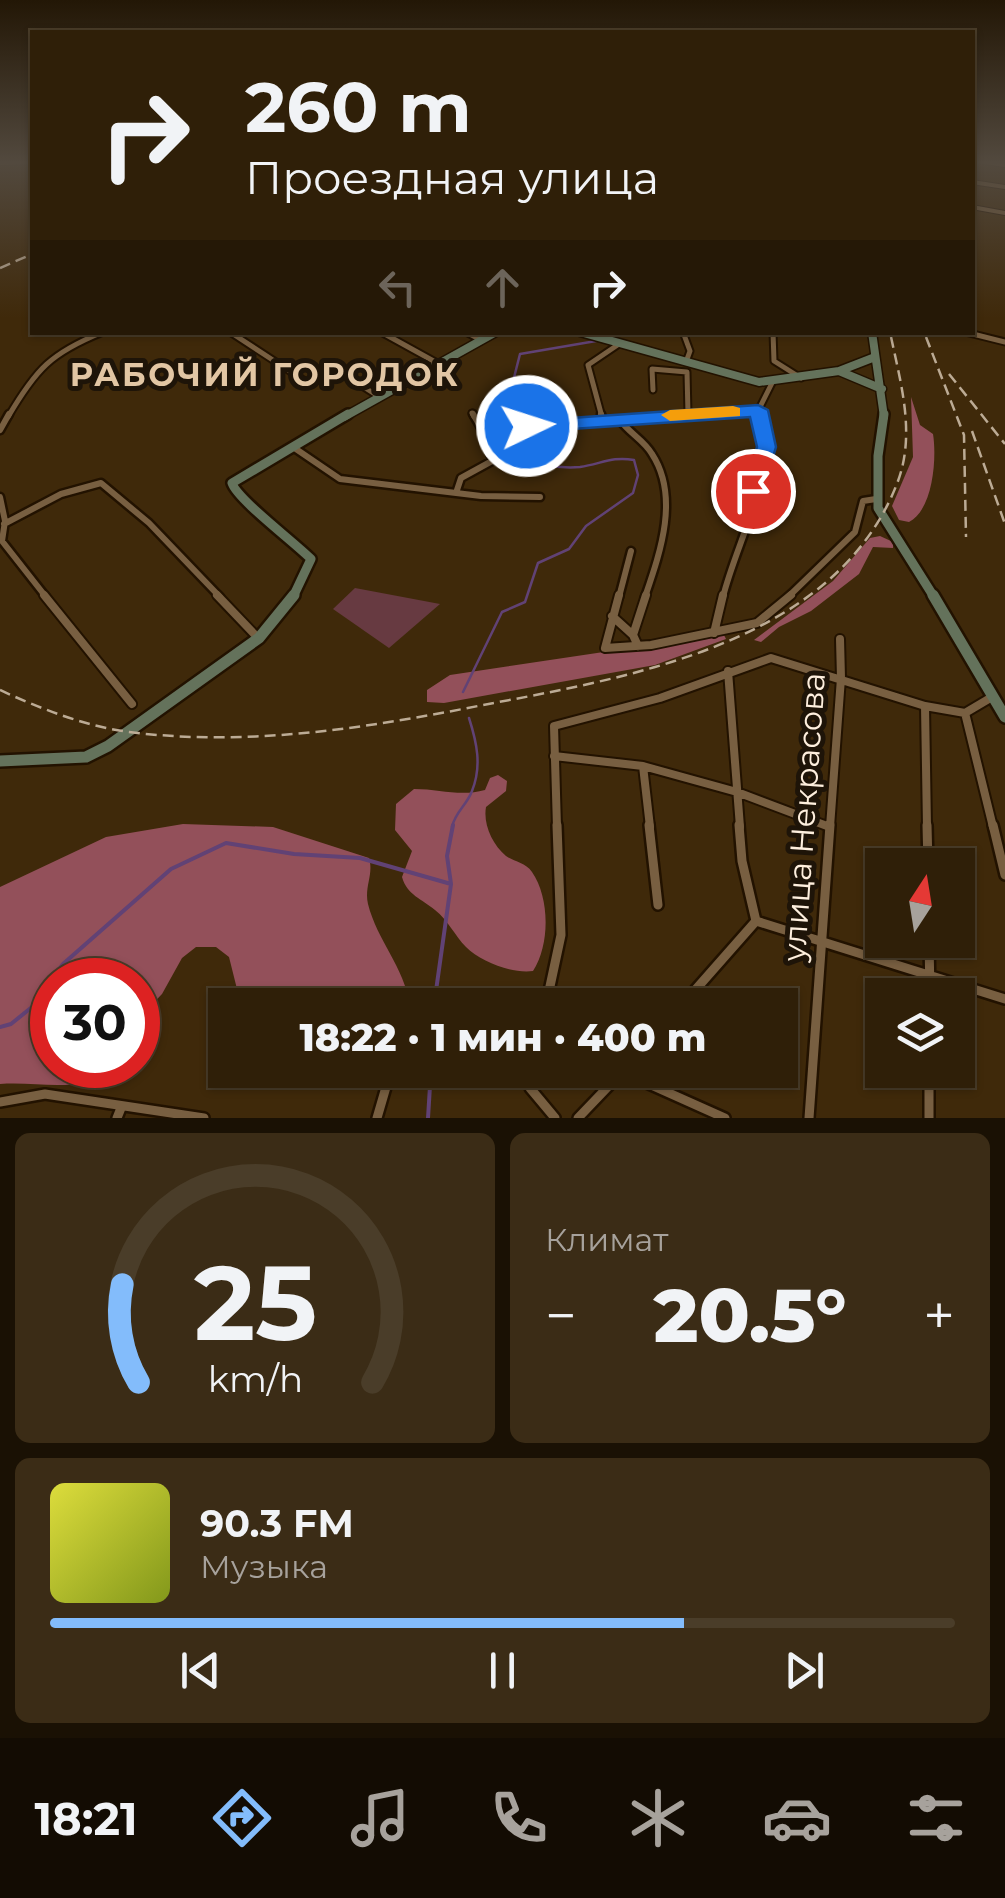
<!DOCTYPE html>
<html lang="ru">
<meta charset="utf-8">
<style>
:root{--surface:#2f1f08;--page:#3b2c16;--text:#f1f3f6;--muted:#a7a29c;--line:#4a3d29;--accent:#83bcfb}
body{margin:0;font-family:Montserrat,sans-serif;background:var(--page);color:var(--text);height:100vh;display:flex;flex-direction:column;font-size:38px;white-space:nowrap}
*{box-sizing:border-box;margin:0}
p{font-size:32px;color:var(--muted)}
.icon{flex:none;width:55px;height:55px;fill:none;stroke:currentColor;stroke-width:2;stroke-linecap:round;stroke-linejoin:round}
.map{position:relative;height:1118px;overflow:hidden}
.sheet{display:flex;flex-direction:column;gap:15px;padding:15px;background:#1a1104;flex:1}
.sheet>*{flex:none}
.hud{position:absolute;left:30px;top:30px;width:945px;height:305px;border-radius:0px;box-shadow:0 2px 8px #0004,0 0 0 2px var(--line);background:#2f1f08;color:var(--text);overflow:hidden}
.needle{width:65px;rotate:12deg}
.controls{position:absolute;left:865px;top:848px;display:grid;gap:20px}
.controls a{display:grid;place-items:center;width:110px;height:110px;border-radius:0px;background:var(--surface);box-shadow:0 2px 8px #0004,0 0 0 2px var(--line);font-size:50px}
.speed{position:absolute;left:30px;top:958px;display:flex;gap:20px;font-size:50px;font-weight:700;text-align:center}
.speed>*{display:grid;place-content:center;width:130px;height:130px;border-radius:50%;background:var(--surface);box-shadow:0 2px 8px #0004,0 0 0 2px var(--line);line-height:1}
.speed .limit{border:15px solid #d22;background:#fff;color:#111}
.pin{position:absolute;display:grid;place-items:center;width:85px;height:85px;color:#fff;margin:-42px;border:5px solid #fff;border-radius:50%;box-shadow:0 2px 10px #0007}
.me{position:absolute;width:110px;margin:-55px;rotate:86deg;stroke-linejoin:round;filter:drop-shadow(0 0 8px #0008)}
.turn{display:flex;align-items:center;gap:35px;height:210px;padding:0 50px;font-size:45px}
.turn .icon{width:130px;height:130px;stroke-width:2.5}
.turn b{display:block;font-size:70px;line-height:85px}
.lanes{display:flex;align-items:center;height:95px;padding:0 50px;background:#0003;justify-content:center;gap:50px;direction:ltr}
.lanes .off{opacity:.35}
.big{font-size:75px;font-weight:800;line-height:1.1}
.sheet .widget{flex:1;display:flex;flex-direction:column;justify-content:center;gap:15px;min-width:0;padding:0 35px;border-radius:15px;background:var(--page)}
.sheet .dial{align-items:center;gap:0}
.dial svg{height:260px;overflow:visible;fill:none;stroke:var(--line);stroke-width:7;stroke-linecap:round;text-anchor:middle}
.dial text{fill:var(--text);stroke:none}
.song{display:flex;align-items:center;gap:30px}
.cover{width:120px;height:120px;border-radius:15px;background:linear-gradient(135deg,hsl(60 70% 55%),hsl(70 70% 35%))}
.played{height:10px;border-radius:5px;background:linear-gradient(90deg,var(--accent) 70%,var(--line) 70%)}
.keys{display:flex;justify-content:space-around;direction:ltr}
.heat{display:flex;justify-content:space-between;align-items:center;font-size:55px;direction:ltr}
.sheet .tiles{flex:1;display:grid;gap:15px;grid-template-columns:1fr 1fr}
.widget:last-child{grid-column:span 2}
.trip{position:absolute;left:208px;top:988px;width:590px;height:100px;border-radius:0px;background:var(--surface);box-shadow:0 2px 8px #0004,0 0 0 2px var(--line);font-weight:800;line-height:100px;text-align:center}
.tabs{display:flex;height:160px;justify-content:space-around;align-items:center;background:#130c03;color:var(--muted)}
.tabs .icon{width:70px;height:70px}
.tabs .current{color:var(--accent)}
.tabs b{font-size:45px;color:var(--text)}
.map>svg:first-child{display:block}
.green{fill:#673a41}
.forest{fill:#93505a}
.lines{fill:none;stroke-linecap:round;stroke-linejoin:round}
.stream-far1{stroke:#614275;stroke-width:2.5}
.stream{stroke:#614275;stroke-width:4}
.street-far4-casing{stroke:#221200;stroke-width:6}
.street-far3-casing{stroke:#221200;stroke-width:9}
.street-far2-casing{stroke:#221200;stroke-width:11}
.street-far1-casing{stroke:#221200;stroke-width:12}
.street-casing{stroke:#221200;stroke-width:14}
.secondary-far2-casing{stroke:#221200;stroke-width:11}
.secondary-far1-casing{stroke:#221200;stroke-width:14}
.secondary-casing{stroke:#221200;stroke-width:16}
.street-far4{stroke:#785f41;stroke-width:4}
.street-far3{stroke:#785f41;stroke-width:5}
.street-far2{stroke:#785f41;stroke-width:6}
.street-far1{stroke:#785f41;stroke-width:8}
.street{stroke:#785f41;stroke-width:9}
.secondary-far2{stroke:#64725b;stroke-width:8}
.secondary-far1{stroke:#64725b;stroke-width:9}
.secondary{stroke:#64725b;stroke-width:11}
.rail{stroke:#bcab95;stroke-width:2.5;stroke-dasharray:11 6;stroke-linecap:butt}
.route{fill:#1a73e8;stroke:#114b97;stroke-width:2.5}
.slow{fill:#f59e0b}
.labels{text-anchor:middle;stroke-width:10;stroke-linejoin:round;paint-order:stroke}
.far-district-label{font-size:32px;font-weight:bold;letter-spacing:2.5px;fill:#e2c6a4;stroke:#1e1408}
.near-street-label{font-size:32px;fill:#feefde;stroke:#1e1408}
</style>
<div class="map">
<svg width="1005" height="1118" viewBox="0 0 1005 1118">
<rect width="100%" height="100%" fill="#3f290a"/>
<path class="green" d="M355 588 440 604 389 648 333 609Z"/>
<path class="forest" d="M911 397 920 425 933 434C937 458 933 510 909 522L899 520 892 506 913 457Z
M880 536 893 542V548L873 547 859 574 811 611 779 627 761 642 754 640 833 581 870 538Z
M711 636 724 635 726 639 655 665 444 703 427 702V690L450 675Z
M498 775 507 781 506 791 486 807C483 824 492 844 506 856 514 862 525 862 532 872 550 898 550 945 533 971 513 974 481 962 466 947 455 936 448 920 435 910 422 899 407 895 402 877L412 851 395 830 396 804 414 789C440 789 460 797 485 790L490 778Z
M183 824 273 827 369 858C374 874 364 887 368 904 377 940 404 967 410 1005H241L229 957 216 947H196L182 958 162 994 138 1019V980H52V1065H118C81 1096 45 1081 0 1084V887L106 837Z"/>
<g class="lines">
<path class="stream-far1" d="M463 692 502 612 525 602 538 563 569 549 586 526 633 493 638 475 634 460C612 456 601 464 580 467 555 469 531 463 508 456L501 429 520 354 596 341
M452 827C455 812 467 805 472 791 482 766 477 743 469 718"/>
<path class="stream" d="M434 1005 451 884 447 856 453 825
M0 1027 11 1024 32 1007 63 964 171 869 226 843 294 854 360 858 451 884
M428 1118 431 1070"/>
<g class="street-far4-casing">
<path id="street-far4" d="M979 161 1005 165
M0 163 32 162
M972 182 1005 187
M972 207 1005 213"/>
</g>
<g class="street-far3-casing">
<path id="street-far3" d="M230 332 308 383 335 369 378 396
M381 332 439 364
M466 332 481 340
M683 332 690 351 686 362
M773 332 774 361 801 378
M965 332 1005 342
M653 390 652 369 687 372 688 414
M472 413 474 417
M8 417C36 369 51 353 103 332
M602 417 588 365 619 344
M672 417 758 411
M760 417 758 411 772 383"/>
</g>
<g class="street-far2-casing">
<path id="street-far2" d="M601 414 603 421
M620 420C629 433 644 440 652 454 680 497 660 553 645 597
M0 430 9 414
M293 447 340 479 481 496 540 497
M531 449 527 426 711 414
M457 490 461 478 492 461 487 438 473 414
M0 497 5 521 2 541 46 597
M4 524 61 494 101 483 149 523 220 597
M619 597 631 551
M723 597C737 540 778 473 759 414
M788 597 855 532 863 501 876 499"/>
</g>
<g class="street-far1-casing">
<path id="street-far1" d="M44 595 132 704
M217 595 258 638
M619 595 605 648 651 645 757 623 791 595
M612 616 633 635
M714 633 723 595
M638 646 633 635 646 595
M728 671 740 827
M925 706 927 827
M965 713 993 827
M554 756 643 766 737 792 827 826
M643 766 650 827
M557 827 554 726 660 698 771 658 925 706 965 713 992 697
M830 827 841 678 840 639"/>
</g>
<g class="street-casing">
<path id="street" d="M649 825 658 905
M739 825 742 861 756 921
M927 825 928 865
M993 825 1005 875
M929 940 930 995
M546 1005 561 935 557 825
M682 1005 756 921 1005 999
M530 1070V1088L555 1118
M929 1070V1118
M622 1072 725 1118
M0 1102 45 1094 204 1118
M117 1118 121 1108
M377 1118 391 1070
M578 1118 623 1071
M809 1118 830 825"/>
</g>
<g class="secondary-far2-casing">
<path id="secondary-far2" d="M580 332 759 382 839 371 882 389
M872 332 884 417
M839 371 875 357
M344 417 496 332"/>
</g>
<g class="secondary-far1-casing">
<path id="secondary-far1" d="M884 414 878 456V508L934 597
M293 597 311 559C294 542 237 499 232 483L348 414"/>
</g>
<g class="secondary-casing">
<path id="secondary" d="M933 595 1005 717
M0 761 86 757 108 746 259 638 294 595"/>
</g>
<use href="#street-far4" class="street-far4"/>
<use href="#street-far3" class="street-far3"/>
<use href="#street-far2" class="street-far2"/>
<use href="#street-far1" class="street-far1"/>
<use href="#street" class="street"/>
<use href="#secondary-far2" class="secondary-far2"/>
<use href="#secondary-far1" class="secondary-far1"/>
<use href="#secondary" class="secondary"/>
<path class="rail" d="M0 268 32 254
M926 337 964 435 966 537
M949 374 1005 444
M972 431 1005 524
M0 690C41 709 85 726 129 732 248 747 367 728 483 705 631 677 837 643 898 481 916 432 900 381 890 332"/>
</g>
<linearGradient id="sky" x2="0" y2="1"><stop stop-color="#231706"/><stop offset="0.51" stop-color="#52493e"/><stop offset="1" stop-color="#52493e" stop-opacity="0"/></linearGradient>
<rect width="1005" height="318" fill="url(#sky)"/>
<path class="route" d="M758 405 768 410 776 447 763 491 753 498 743 491 757 447 750 417 527 432 517 426 527 421Z"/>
<path class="slow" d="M733 406 740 408V416L670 421 661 415 670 410Z"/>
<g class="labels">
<g class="far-district-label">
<text x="265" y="386">РАБОЧИЙ ГОРОДОК</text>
</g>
<g class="near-street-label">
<text transform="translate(804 817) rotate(-86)" y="11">улица Некрасова</text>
</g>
</g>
</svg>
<div class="controls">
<a><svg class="needle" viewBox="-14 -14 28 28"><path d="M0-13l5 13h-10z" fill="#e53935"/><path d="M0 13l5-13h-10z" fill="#a7a29c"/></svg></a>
<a><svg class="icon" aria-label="layers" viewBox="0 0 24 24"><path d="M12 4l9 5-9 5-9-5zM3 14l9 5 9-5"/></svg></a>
</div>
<div class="speed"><div class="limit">30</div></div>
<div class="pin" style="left:753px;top:491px;background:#d93025"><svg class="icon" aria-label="arrive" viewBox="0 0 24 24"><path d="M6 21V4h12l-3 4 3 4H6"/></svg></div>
<svg class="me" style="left:527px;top:426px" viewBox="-20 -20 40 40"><circle r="17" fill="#1a73e8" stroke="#fff" stroke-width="3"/><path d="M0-11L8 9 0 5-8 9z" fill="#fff"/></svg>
<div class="trip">18:22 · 1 мин · 400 m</div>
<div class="hud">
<div class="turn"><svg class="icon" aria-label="right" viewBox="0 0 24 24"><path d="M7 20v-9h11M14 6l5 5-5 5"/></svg><div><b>260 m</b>Проездная улица</div></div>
<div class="lanes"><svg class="icon off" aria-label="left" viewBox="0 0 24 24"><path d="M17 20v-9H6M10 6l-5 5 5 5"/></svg><svg class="icon off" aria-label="ahead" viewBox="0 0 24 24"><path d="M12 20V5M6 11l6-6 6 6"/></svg><svg class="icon" aria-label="right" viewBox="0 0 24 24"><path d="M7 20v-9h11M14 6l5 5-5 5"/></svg></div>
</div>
</div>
<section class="sheet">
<div class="tiles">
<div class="widget dial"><svg viewBox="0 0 100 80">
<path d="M14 69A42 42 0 1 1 86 69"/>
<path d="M14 69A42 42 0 0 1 9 39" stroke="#83bcfb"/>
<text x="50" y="56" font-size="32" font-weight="700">25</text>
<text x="50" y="72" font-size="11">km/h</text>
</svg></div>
<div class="widget"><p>Климат</p>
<div class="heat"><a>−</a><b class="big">20.5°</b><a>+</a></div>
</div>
<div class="widget">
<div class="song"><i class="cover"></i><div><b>90.3 FM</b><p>Музыка</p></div></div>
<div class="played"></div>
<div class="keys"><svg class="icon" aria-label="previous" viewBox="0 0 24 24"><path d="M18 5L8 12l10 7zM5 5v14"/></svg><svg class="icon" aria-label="pause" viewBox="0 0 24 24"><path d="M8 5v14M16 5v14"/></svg><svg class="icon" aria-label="next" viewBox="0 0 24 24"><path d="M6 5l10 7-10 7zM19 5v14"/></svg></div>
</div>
</div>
</section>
<nav class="tabs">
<b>18:21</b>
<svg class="icon current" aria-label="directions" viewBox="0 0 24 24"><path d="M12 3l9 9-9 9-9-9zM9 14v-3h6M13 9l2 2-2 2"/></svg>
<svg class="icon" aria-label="music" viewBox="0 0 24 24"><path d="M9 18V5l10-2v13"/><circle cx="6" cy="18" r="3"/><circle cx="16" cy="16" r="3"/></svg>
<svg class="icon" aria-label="phone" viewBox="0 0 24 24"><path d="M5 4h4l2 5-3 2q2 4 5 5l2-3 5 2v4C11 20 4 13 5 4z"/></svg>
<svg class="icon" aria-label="climate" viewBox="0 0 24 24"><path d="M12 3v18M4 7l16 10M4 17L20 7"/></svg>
<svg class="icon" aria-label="car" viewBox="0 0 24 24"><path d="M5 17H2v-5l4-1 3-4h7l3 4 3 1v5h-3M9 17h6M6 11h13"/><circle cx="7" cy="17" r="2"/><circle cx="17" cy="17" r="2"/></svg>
<svg class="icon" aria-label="filters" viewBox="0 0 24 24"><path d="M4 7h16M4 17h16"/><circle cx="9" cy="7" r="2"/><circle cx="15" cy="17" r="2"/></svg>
</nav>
